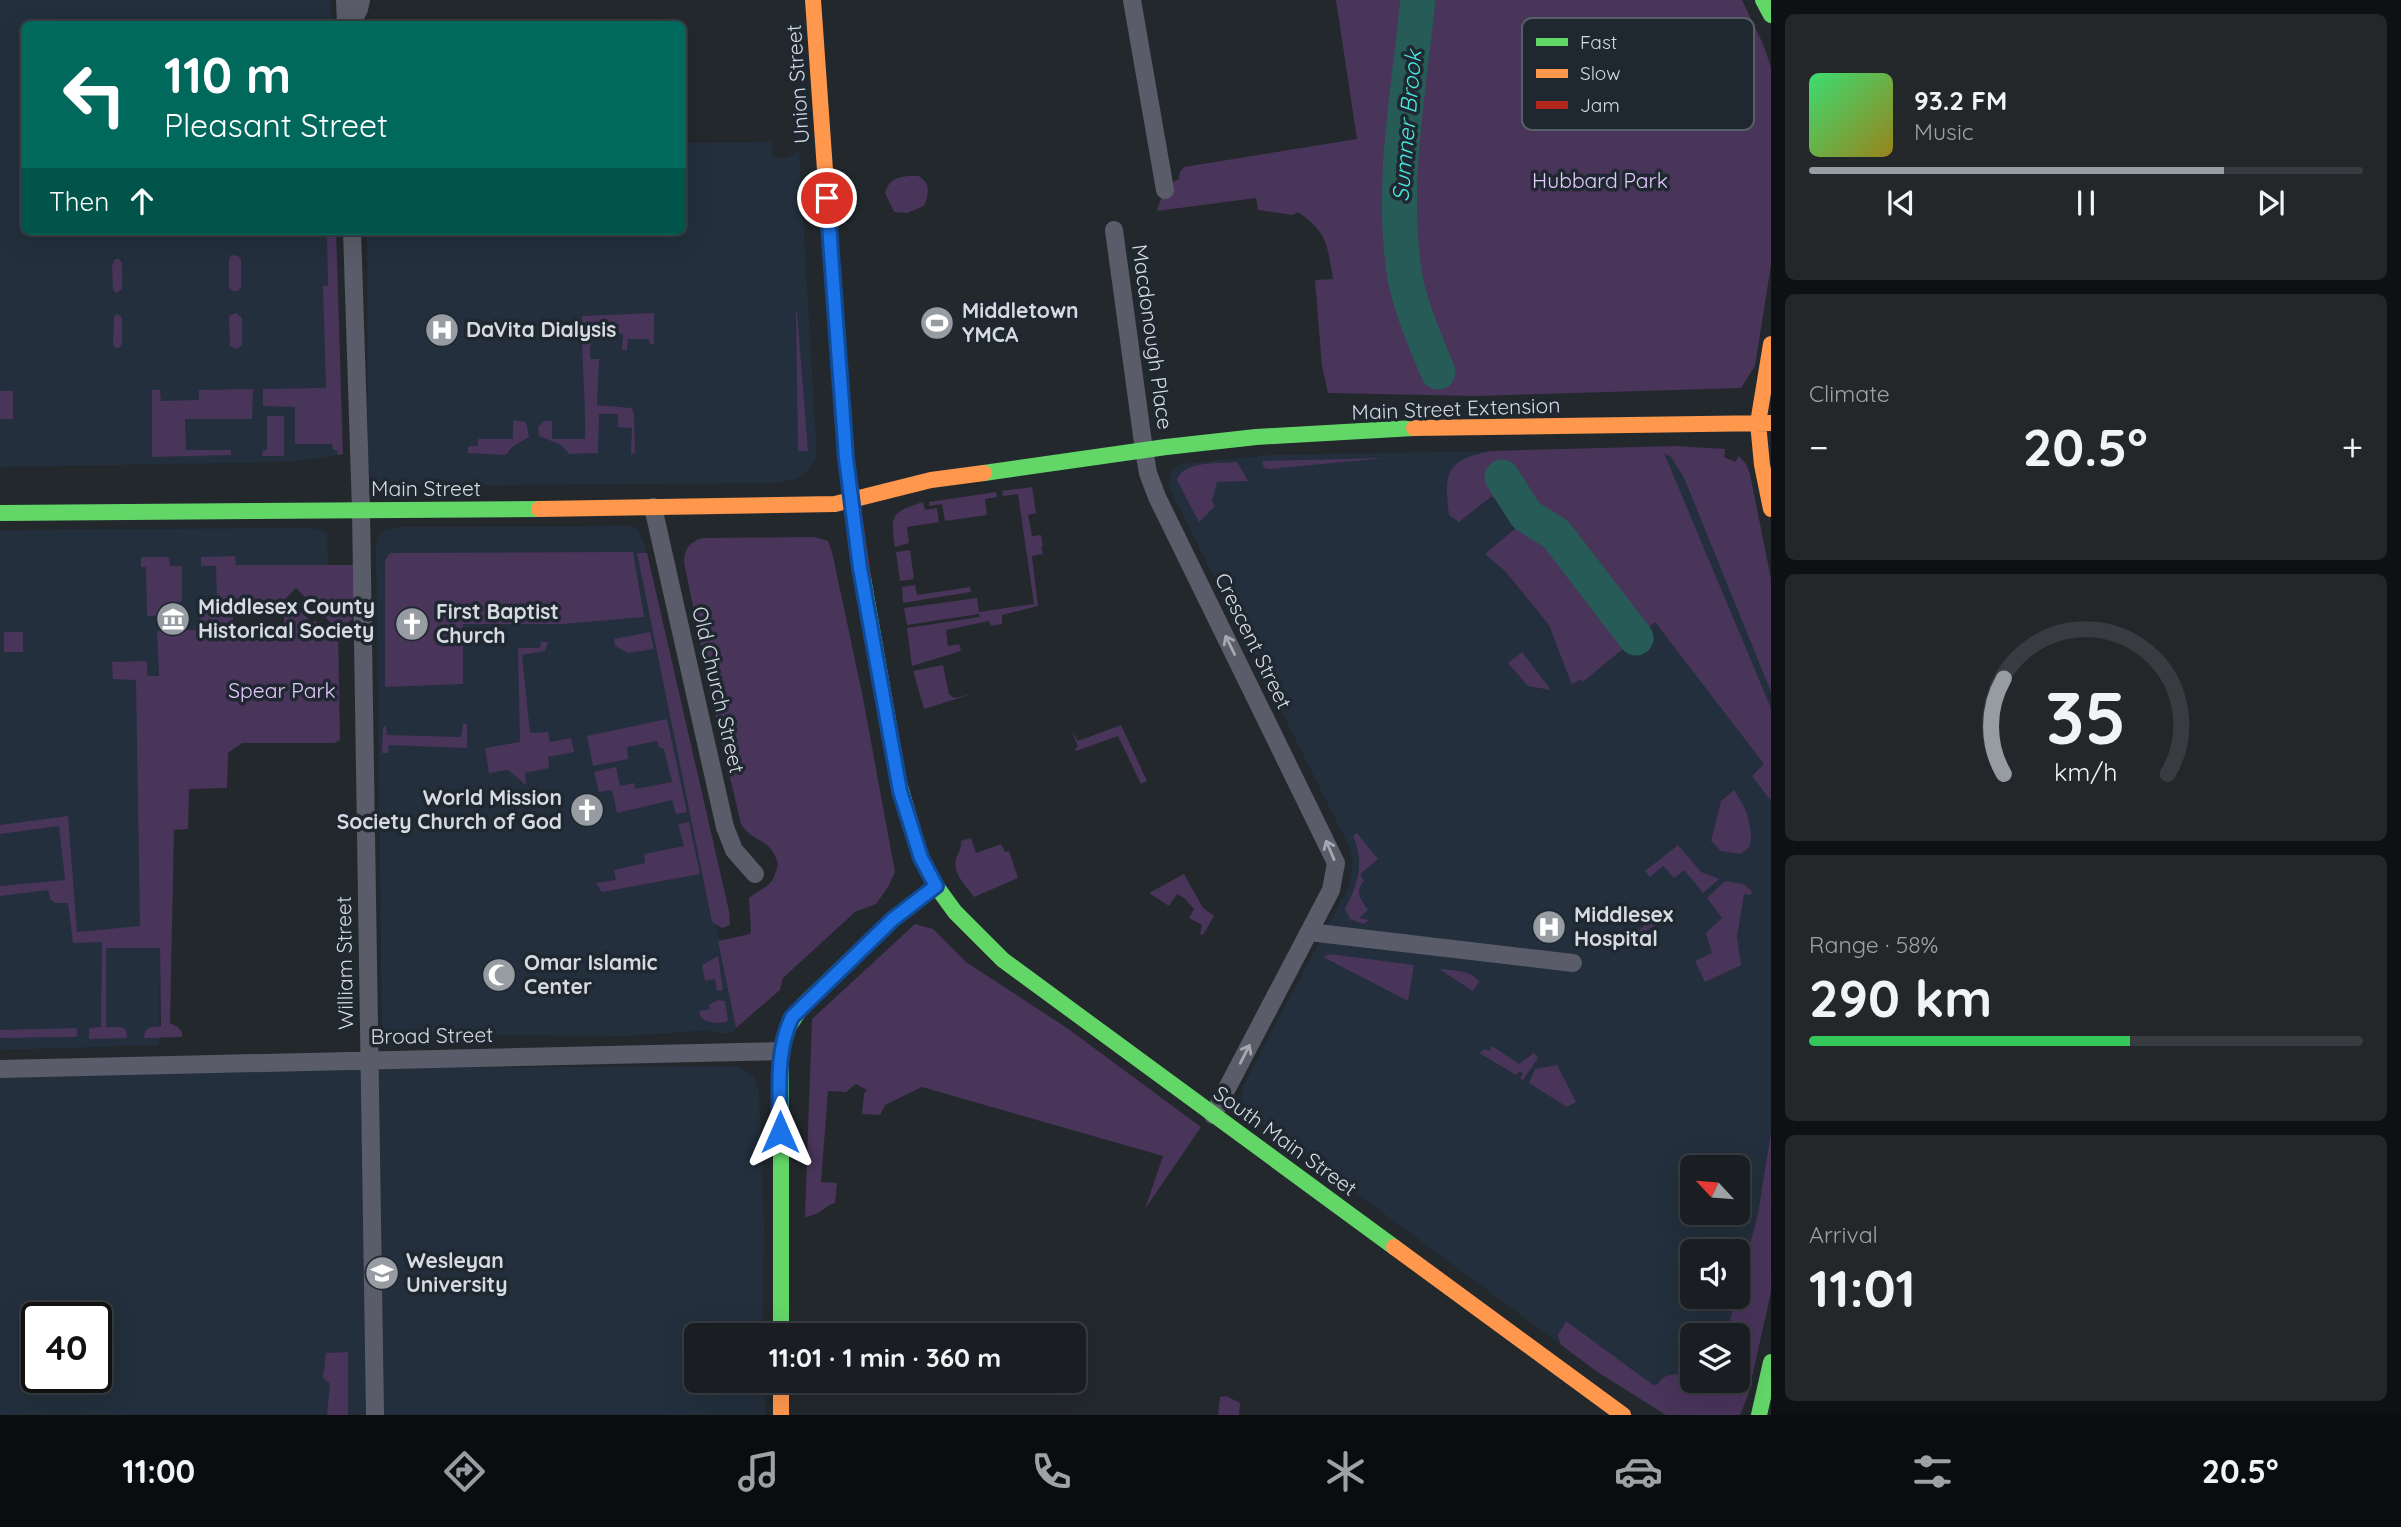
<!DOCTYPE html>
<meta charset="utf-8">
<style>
:root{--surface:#1a1e22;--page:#23272a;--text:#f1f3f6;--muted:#9fa2a5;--line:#383c40;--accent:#979ca2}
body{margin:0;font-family:Quicksand,sans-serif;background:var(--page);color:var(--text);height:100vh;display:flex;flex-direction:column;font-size:26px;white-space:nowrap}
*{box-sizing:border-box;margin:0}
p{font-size:23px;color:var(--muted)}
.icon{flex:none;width:38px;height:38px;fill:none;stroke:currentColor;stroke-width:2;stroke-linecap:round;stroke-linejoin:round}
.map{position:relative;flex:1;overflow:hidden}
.drawer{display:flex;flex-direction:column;gap:14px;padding:14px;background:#0e1013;width:630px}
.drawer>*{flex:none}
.hud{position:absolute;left:21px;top:21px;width:665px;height:214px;border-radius:10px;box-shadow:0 7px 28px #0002,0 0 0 2px var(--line);background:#00695c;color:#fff;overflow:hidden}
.needle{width:46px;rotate:296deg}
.buttons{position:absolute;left:1680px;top:1155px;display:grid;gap:14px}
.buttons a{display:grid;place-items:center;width:70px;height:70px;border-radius:10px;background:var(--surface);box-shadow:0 7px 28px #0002,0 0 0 2px var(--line);font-size:35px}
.speed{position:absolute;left:21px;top:1302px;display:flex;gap:14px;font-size:35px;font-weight:700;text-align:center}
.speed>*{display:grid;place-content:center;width:91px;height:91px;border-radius:50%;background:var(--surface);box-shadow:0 7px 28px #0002,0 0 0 2px var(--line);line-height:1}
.speed .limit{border:4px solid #111;border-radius:10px;background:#fff;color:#111}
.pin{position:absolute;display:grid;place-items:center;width:60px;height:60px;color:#fff;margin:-30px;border:4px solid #fff;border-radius:50%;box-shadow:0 2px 7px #0007}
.me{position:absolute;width:77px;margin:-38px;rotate:0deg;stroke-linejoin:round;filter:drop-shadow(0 0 5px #0008)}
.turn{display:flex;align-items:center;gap:24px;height:147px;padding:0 28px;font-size:32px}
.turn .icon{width:91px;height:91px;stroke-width:2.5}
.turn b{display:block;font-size:49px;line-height:60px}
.then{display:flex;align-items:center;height:66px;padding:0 28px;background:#0003;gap:14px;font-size:26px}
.big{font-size:52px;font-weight:700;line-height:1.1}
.drawer .card{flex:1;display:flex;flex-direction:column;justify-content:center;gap:10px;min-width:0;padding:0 24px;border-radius:10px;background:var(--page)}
.drawer .dial{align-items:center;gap:0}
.dial svg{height:182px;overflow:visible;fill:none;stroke:var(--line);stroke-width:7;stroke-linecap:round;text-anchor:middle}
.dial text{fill:var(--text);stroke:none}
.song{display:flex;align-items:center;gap:21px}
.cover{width:84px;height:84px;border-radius:10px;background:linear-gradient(135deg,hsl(140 70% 55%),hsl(50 70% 35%))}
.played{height:7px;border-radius:4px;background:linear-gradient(90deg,var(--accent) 75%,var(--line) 75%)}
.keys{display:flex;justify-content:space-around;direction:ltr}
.heat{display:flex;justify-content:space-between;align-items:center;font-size:38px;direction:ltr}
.charge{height:10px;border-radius:5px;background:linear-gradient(90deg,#34c759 58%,var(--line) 0)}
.trip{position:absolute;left:684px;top:1323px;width:402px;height:70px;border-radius:10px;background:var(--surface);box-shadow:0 7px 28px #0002,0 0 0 2px var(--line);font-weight:700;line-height:70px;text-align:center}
.tabs{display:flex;height:112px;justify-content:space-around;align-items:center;background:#0a0c0e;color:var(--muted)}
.tabs .icon{width:49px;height:49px}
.tabs .active{color:var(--accent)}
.tabs b{font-size:32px;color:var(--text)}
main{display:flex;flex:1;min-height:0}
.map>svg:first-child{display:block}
.built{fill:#232f3c;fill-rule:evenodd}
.green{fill:#49345a;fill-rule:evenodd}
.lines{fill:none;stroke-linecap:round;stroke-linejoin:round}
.river{stroke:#275b58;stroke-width:35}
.street{stroke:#5a5d69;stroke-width:18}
.fast{stroke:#63d668;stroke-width:16}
.slow{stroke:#ff974d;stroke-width:16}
.jam{stroke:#b3261e;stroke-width:16}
.oneway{stroke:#a4a9b1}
.route-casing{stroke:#114b97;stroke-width:18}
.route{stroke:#1a73e8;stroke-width:12}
.labels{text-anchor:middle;stroke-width:7;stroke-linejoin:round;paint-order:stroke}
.street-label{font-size:21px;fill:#d6dbe1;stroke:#1f2831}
.park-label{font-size:21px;fill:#e5c8fd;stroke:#1f2831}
.poi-label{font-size:21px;font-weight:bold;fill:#d6dbe1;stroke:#1f2831;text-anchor:start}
.water-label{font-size:23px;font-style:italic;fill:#48e7dd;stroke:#1f2831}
.key{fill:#1f2831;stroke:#565e66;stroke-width:2}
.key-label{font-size:19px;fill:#d6dbe1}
</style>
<main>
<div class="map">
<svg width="1771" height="1415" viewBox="0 0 1771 1415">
<rect width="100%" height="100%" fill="#23282d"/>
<path class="built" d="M0 0H331V24H24V231H334L338 455 289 462 0 467Z
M772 142 773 158H787L799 151 817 457 809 470 796 479 776 483 388 486 378 484 373 479 370 475 368 458 367 231H682L683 143Z
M1499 451H1663L1671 457 1684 478 1771 692V1292L1740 1415H1666L1599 1373 1247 1112 1241 1100 1243 1086 1350 884 1353 861 1350 848 1171 491 1169 482 1171 473 1181 464 1271 455ZM1692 1167H1738V1213H1692ZM1692 1251H1738V1297H1692ZM1692 1335H1738V1381H1692Z
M618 526H632L637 529 644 542 736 1028 732 1032 721 1034 711 1030 627 1036 384 1034 382 1024 376 547 378 537 386 530 402 527Z
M309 528 327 532 328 565 232 566 227 788H189L188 826 153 830 160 948 159 1045 0 1050V530Z
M737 1066 754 1076 759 1092 764 1228 763 1335H696V1381H764L765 1415H0V1070ZM37 1318H96V1377H37Z"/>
<path class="green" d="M1336 0H1742L1763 44 1771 67V265L1755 366 1741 388 1476 396 1328 393 1322 366 1315 280 1333 279C1327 244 1328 233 1298 212L1293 215 1258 210 1256 198 1157 211C1161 197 1165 184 1179 179L1180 172 1184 167 1357 139Z
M918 176C931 182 929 195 924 206L907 213 894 212 885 193C890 176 902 176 918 176Z
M327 231H336L343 454 338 455 337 450H333L332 444H295V407L263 406V389L326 388 323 286H328Z
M231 255 238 256 241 260V287L238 291H232L229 287V260Z
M115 259H119L122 263V289L116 293 113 289 112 265Z
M796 312H797L808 451H798Z
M236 313 242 318V345L237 349 230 346 229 316Z
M654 313V344H650L649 339H628L627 350H622L623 334 591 333 590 359H599L597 405 631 408 634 413 635 453 631 454 632 428 618 427V414H599L598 453 569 454 561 445 539 436 538 427 544 421H552V439H585C586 397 581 357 582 316Z
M118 314 122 318V343L120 347 116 348 113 345 114 316Z
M253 389 252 419H185L186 450H231V455L152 457V390H160L161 401 199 400V390Z
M0 391H13V419H0Z
M267 416H284V456H262L263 450H267Z
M513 420 526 422 529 437 512 447 506 455 467 453 469 446H478V439H513Z
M1675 446 1725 449 1724 457 1735 462 1739 456 1746 464 1750 474 1771 579V692L1684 478 1671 457 1664 453 1771 708V801L1752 776 1764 764 1655 622 1583 682 1580 679 1572 685 1549 625 1506 572 1485 554 1517 527 1492 496 1459 522 1449 515C1444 473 1445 460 1491 451Z
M1385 458 1269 469 1264 468 1262 461Z
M1237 462 1248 481 1217 482 1212 501 1215 506 1199 522 1177 480C1184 460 1219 464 1237 462Z
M1032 487 1036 513 1028 515 1032 536 1041 535 1043 546 1041 547 1043 554 1032 556 1038 606 1002 615V624L991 626 989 621 946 630 948 646 959 644 961 651 912 666 907 628 980 617 979 614 907 625 904 608 977 598 979 612 1034 604 1018 494 1003 496 1002 491Z
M996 492 997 497 985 499 987 515 945 521 942 504 929 506V502Z
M923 502 925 510 937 508 939 522 907 527 909 543 895 547C890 514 892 512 923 502Z
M814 537 828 541 832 552 862 693 895 872 888 887 876 904 855 912 783 978 780 990 736 1028 718 941 750 934 751 931 749 898C766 884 772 890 778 864 770 836 753 844 741 824L714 710 684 562C684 549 690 541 703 538Z
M910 550 914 579 900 581 896 552Z
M633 552 644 617 562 624H463V684L385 687V560L390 553Z
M637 553H647L729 911 730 925 722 928 712 922Z
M235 556 236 565H355V616L338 632 340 740 334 743H242L228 753 227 788 189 789 188 829 174 830 170 1023 178 1027 182 1032V1037L144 1038 145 1031 150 1027 161 1026 160 948H106V1027H121L126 1030 127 1038 89 1039V1028L101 1027 102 942 73 943 68 903H55L50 899 48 890 0 896V886L65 880 59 826 0 834V825L68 816 77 932 140 926 136 680 113 679 112 662 147 661V676H159L157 631 196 630V623H200V609L224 608V602H217L216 566H201V557ZM296 588 334 626 333 637 316 621 312 623 295 606 284 616V631L278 640H238L232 634 233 613 240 605 278 606Z
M141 557H167L169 558 170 566H182V601L180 602 179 615 147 616 146 567H141Z
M915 585 917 595 970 587 971 592 903 603 902 587Z
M4 632H23V652H4Z
M650 632 654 649 628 653 615 646 614 639Z
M541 642H548L545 651 522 655 530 733 548 732 550 742 571 738 574 752 548 757 549 768 525 773 526 785 508 770 489 773 485 748 520 742 518 648H540Z
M1522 652 1551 690 1528 686 1508 663Z
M943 665 949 694 954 698 972 694 924 709 913 671Z
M667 719 687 812 676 814 672 800 617 813 612 790 599 792 594 772 616 767 620 786 634 783 635 789 672 782 664 749 659 747 657 741 627 747 628 759 593 766 587 736Z
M463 723 467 724V748L389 745 388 753H382L383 727 386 726 387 735 461 737Z
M1121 725 1147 781 1141 784 1118 736 1076 751 1075 749 1078 747 1072 731 1078 741Z
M1734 790C1745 806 1754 826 1750 846L1741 854 1721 851 1711 841 1721 801Z
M689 822 700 874 602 892 596 883 616 880 614 870 645 863 644 854 684 846 678 824Z
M1357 833 1378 859 1360 874 1364 881C1354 892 1361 899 1368 910L1359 918 1369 920 1364 924 1350 919 1345 909C1358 884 1365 863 1353 836Z
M971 838 976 853 1001 844 1005 852 1009 851 1018 878 974 897C966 886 952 873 956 859 959 852 961 849 961 841Z
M1678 845 1701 872 1719 879 1703 893 1684 870 1674 878 1663 866 1650 877 1645 871Z
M1184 874 1203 908 1214 916 1203 935 1200 934 1202 925 1189 918 1194 909 1184 898 1177 894 1169 906 1149 893Z
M1725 881 1743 884 1752 891 1751 895 1744 894 1737 937 1741 965 1705 982 1695 961 1712 953 1706 933 1722 918 1707 898Z
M1669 907 1674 915 1640 934 1645 945 1628 950 1624 944 1627 939Z
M915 924 933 929 966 962 1067 1028 1201 1127 1145 1209 1163 1156 922 1087 885 1105 880 1115 862 1114 864 1093 867 1090 856 1084 846 1092 828 1091 821 1182 837 1183 835 1203C824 1206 823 1214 805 1217L812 1019Z
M1330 954 1414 965 1408 1001 1323 957Z
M718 956 723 990 717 991 715 979 705 981 702 965Z
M1439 969C1454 971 1471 969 1479 982L1473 991Z
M718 1000 725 1001 728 1021C719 1024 709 1023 701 1018L699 1011 710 1009 709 1005Z
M77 1028V1036L75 1037 0 1038V1030Z
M1492 1046 1519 1064 1534 1053 1538 1058 1523 1080 1520 1078 1523 1074 1520 1071 1516 1075 1479 1053 1485 1049 1489 1051Z
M1557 1065 1576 1102 1567 1107 1529 1083 1535 1069Z
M1771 1132V1292L1748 1395 1740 1415H1666L1599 1373 1561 1345 1558 1335 1566 1321 1653 1385 1658 1384C1664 1371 1679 1375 1692 1375V1381H1706L1713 1385 1714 1381H1738V1335H1726L1758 1214Z
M348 1352V1415H327L330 1384 323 1378 326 1353Z
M1226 1396 1240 1403 1239 1415H1218L1220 1397Z"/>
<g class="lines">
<path class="river" d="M1418 0C1409 89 1391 181 1404 271 1408 302 1426 343 1438 372
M1502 477 1526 515 1556 534 1636 638"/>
<path class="street" d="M345 0 346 24
M1132 0 1165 190
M351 24 359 9 361 0
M1114 230 1144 450 1148 473 1157 497 1336 863 1331 890 1213 1115
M352 231 361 510 375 1415
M653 507 725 827 734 850 755 874
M1309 932 1573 963
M0 1069 781 1051"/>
<path class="fast" d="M1763 0 1771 15
M984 473 1166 447 1256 437 1414 428
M0 513 539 509
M863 578 899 783 921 858 936 886 955 912 1003 960 1394 1247
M781 1335V1051L789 1026 803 1005 892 920 936 886
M1759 1415 1771 1362"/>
<path class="slow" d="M813 0 830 241
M1771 344 1758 423 1762 465 1771 509
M1414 428 1771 423
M539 509 835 504 931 480 984 473
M1394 1247 1623 1415
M781 1381V1415"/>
<path class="jam" d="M830 241 846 458 863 578"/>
</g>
<defs><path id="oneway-shaft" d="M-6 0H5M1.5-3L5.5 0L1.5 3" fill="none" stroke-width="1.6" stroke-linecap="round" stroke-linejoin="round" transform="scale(1.75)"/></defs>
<g class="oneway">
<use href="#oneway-shaft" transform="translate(1230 645) rotate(-116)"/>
<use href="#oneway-shaft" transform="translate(1330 850) rotate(-113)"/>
<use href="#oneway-shaft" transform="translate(1245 1054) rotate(-63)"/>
</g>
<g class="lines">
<g class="route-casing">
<path id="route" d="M780 1132C780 1093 775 1052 792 1017L892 920 936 886 921 858 900 791 860 568 846 458 827 198"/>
</g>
<use href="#route" class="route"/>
</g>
<defs>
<g id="stadium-disc" transform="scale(1.75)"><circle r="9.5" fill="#979ca2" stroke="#1f2831"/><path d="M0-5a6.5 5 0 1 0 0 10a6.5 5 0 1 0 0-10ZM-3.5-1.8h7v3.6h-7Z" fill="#fff"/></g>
<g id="hospital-disc" transform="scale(1.75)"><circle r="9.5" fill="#979ca2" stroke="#1f2831"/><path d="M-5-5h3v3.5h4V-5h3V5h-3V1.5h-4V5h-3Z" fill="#fff"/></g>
<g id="museum-disc" transform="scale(1.75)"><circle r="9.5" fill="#979ca2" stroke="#1f2831"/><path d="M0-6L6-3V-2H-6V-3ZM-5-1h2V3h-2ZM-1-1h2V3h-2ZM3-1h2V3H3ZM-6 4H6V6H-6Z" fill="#fff"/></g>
<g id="church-disc" transform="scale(1.75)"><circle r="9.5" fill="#979ca2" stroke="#1f2831"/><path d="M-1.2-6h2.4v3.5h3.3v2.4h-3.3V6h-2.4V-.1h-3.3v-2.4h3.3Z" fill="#fff"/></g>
<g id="mosque-disc" transform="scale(1.75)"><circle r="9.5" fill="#979ca2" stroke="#1f2831"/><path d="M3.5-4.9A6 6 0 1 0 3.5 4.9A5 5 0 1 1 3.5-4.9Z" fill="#fff"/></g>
<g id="university-disc" transform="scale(1.75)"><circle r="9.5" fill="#979ca2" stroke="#1f2831"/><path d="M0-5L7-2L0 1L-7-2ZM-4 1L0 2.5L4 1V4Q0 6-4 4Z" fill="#fff"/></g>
</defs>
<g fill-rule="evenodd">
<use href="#stadium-disc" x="937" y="323"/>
<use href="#hospital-disc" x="442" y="330"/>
<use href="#museum-disc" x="173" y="619"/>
<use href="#church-disc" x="412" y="624"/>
<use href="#church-disc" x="587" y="810"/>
<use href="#hospital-disc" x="1549" y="927"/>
<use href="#mosque-disc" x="499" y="975"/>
<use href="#university-disc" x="382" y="1273"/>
</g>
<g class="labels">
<g class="street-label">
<text transform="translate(798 84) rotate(-94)" y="7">Union Street</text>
<text transform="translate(1152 337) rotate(82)" y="7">Macdonough Place</text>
<text transform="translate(1456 409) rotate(-2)" y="7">Main Street Extension</text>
<text x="426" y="496">Main Street</text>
<text transform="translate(1253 641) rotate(64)" y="7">Crescent Street</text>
<text transform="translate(718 690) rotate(77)" y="7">Old Church Street</text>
<text transform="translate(345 963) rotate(-91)" y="7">William Street</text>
<text transform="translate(432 1036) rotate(-1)" y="7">Broad Street</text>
<text transform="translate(1285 1141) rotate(36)" y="7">South Main Street</text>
</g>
<g class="park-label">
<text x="1600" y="188">Hubbard Park</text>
<text x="282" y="698">Spear Park</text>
</g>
<g class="poi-label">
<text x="962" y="318">Middletown<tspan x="962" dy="24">YMCA</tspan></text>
<text x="466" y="337">DaVita Dialysis</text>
<text x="198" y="614">Middlesex County<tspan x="198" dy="24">Historical Society</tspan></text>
<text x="436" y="619">First Baptist<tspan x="436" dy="24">Church</tspan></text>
<text x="562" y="805" text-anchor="end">World Mission<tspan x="562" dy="24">Society Church of God</tspan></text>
<text x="1574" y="922">Middlesex<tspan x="1574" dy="24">Hospital</tspan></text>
<text x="524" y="970">Omar Islamic<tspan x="524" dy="24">Center</tspan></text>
<text x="406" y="1268">Wesleyan<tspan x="406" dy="24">University</tspan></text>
</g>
<g class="water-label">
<text transform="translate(1407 126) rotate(-85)" y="8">Sumner Brook</text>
</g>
</g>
<rect x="1522" y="18" width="232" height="112" rx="10" class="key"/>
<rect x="1536" y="38" width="32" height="8" fill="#63d668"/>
<rect x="1536" y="69" width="32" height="9" fill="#ff974d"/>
<rect x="1536" y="101" width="32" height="8" fill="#b3261e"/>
<g class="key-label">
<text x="1580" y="49">Fast</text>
<text x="1580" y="80">Slow</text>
<text x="1580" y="112">Jam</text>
</g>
</svg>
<div class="buttons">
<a><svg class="needle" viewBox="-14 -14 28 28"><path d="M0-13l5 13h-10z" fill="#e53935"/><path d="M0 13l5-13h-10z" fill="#9fa2a5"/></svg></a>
<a><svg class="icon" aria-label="sound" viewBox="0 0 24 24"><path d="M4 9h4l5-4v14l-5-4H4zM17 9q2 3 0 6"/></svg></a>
<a><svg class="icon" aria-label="layers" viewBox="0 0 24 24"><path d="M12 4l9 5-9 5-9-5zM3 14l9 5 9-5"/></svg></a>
</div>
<div class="speed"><div class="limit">40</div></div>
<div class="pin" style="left:827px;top:198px;background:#d93025"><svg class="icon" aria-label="arrive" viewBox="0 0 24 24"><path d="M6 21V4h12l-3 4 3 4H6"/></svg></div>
<svg class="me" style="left:780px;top:1132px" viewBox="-20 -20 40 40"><path d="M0-17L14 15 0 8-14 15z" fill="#1a73e8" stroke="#fff" stroke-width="4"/></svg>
<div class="trip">11:01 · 1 min · 360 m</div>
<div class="hud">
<div class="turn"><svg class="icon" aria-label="left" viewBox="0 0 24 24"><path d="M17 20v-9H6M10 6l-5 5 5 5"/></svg><div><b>110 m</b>Pleasant Street</div></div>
<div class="then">Then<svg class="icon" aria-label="ahead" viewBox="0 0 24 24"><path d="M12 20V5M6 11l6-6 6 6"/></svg></div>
</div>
</div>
<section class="drawer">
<div class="card">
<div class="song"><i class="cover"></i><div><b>93.2 FM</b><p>Music</p></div></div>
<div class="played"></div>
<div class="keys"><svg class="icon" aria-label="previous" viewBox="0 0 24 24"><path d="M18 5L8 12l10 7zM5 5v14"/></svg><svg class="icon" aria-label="pause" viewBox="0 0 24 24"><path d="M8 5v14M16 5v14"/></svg><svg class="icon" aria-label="next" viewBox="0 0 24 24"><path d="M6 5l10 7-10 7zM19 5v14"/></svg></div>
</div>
<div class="card"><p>Climate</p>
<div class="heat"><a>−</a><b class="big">20.5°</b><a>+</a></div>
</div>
<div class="card dial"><svg viewBox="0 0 100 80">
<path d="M14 69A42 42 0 1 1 86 69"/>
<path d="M14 69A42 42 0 0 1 14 27" stroke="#979ca2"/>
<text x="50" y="56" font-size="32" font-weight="700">35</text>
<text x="50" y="72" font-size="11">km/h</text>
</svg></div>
<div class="card"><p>Range · 58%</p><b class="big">290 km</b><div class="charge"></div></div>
<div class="card"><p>Arrival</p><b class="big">11:01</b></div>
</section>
</main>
<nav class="tabs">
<b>11:00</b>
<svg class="icon active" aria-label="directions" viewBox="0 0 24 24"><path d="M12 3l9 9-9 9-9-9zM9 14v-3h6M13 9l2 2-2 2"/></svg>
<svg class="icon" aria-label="music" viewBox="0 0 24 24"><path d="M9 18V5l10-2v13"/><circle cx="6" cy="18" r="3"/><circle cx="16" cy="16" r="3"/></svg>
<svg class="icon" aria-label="phone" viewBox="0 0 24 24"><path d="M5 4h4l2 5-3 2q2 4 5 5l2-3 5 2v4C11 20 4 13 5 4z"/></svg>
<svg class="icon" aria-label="climate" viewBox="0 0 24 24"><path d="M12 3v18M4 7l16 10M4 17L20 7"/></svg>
<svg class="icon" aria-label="car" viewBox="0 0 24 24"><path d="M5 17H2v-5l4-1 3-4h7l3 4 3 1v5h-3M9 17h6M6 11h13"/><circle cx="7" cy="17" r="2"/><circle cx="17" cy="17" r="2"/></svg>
<svg class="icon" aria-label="filters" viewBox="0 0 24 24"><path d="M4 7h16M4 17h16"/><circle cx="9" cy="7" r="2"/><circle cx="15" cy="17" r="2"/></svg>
<b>20.5°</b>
</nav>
